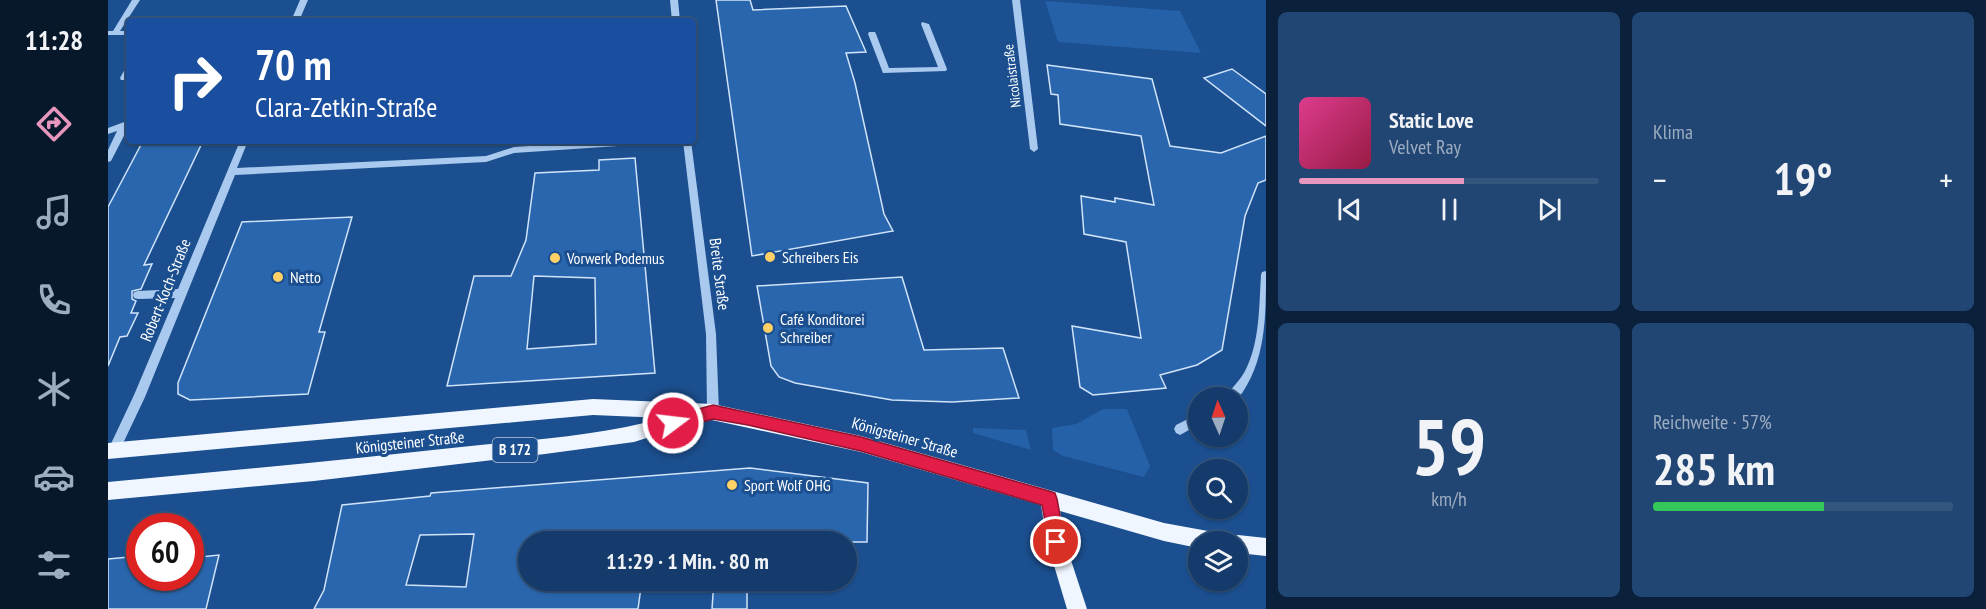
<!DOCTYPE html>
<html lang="de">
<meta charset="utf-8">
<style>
:root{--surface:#143b6b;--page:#214673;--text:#f1f3f6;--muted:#9dadc1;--line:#33557e;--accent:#e797bd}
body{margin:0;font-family:"PT Sans Narrow",sans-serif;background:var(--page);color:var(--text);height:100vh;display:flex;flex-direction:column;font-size:22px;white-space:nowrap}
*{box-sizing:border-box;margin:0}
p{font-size:20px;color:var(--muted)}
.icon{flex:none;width:33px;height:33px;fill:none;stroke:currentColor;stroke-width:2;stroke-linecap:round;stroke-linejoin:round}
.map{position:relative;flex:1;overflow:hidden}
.side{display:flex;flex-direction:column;gap:12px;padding:12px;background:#0b203b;width:720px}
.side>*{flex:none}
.guide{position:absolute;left:18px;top:18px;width:570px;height:126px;border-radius:6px;box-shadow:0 2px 4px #0004,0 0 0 2px var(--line);background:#1a4fa0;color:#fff;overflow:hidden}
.needle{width:39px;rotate:357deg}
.fabs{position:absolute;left:1080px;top:387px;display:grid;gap:12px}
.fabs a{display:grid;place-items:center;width:60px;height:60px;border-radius:50%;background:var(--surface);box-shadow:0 2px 4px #0004,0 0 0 2px var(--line);font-size:30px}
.speed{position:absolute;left:18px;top:513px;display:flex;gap:12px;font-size:30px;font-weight:700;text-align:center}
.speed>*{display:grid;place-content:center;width:78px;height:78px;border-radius:50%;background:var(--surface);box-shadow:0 2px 4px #0004,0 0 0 2px var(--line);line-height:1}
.speed .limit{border:9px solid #d22;background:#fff;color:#111}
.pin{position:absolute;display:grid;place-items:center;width:51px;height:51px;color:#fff;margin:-26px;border:3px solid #fff;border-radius:50%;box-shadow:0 2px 6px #0007}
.me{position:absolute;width:66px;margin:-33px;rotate:75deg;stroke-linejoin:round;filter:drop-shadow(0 0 4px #0008)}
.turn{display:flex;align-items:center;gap:21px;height:126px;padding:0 30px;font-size:27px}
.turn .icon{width:78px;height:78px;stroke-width:2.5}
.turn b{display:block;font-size:42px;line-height:51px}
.big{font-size:45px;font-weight:600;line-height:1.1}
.side .tile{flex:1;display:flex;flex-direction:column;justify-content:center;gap:9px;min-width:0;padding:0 21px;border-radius:9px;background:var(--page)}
.side .dial{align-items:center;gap:0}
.dial b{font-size:78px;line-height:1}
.song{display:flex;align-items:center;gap:18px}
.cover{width:72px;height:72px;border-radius:9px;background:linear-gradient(135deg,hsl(330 70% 55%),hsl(340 70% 35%))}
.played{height:6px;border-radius:3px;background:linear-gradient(90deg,var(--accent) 55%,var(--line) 55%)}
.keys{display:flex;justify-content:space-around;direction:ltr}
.heat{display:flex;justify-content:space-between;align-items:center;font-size:33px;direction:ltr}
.charge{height:9px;border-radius:4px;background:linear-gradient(90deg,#34c759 57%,var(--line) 0)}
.side .tiles{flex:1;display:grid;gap:12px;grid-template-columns:repeat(2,1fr)}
.trip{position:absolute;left:410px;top:531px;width:339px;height:60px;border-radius:30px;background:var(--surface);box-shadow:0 2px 4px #0004,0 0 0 2px var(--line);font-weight:600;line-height:60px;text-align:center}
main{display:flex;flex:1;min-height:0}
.dock{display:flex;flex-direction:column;width:108px;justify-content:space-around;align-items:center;background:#08182b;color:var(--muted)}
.dock .icon{width:42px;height:42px}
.dock .on{color:var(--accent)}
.dock b{font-size:27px;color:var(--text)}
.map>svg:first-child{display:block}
.green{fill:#2461a8}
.building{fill:#2a66ad;stroke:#cfe3fa;stroke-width:1.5;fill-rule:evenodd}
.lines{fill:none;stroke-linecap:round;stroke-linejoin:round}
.minor{fill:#a9c9ee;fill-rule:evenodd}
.major{fill:#f0f6ff;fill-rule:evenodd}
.route{fill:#e11d48;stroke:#92132f;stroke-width:1.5}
.poi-dot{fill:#ffd166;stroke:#1b4f8f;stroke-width:2}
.labels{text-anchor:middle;stroke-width:6;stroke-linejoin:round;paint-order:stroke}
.far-street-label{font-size:14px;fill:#fff;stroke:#1b4f8f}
.shield{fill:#1b4f8f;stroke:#bbcadd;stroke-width:1.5}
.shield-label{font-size:15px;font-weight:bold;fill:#fff}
.poi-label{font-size:16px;fill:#fff;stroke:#1b4f8f;text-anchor:start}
.street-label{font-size:16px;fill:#fff;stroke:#1b4f8f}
</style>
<main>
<nav class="dock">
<b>11:28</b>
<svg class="icon on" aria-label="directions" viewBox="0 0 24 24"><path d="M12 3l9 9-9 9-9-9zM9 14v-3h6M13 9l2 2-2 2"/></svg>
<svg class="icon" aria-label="music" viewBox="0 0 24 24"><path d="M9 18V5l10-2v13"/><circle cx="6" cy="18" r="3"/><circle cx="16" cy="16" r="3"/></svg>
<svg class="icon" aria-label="phone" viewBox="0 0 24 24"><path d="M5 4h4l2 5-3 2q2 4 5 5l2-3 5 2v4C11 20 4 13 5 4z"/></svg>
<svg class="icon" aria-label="climate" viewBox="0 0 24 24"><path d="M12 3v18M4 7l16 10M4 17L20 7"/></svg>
<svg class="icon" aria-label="car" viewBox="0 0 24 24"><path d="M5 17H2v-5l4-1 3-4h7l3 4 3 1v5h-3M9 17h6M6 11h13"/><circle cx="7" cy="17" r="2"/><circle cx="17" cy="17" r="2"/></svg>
<svg class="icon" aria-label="filters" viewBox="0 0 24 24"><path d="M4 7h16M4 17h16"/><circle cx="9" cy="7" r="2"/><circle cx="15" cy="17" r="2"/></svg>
</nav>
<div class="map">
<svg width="1158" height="609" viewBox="0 0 1158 609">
<rect width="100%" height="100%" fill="#1b4f8f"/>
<path class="green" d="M937 1 1072 11 1093 53 950 42Z
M995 409H1019L1042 466 1036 477 955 456 945 450 944 428 968 424Z
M865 428 918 430 923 450 865 433Z"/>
<path class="building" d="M608 0H642L645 10 738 6 758 52 738 53 747 83 776 214 785 231 644 256Z
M939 65 1044 79 1062 146 1113 153 1158 136V180L1150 183 1137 216 1114 350 1089 365 1052 375 1058 388 985 395 972 387 964 326 1033 338 1018 242 976 234 973 196 1007 202V198L1046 205 1033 136 952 124 950 95 943 94Z
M1124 69 1158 94V126L1096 78Z
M35 141H95L36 265 44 264 33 289 24 291V299L28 301 23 313H30L19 336 12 337 0 366V207Z
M527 158 547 373 339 386 366 276H403L418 240 427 173 491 170V160ZM426 276 487 278 488 344 419 349Z
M244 217 211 332H217L200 394 82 400 70 394V383L134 222Z
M794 277 816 350 895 348 911 398 844 402 784 400 687 383 671 377 663 366 649 286Z
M642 468 760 483 759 542H420V580H534L530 609H206L216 590 234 505 322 496 323 493ZM366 534 358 587 298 585 312 535Z
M111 555 98 609H0V559L32 556V578H82V558Z
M606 580H639V609H604Z"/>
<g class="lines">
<path class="minor" d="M24 0H32L12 31H21V35H0V31H5Z
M192 0H200L191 21H183Z
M562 0H570L572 21H564Z
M904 0H912L930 149 926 152 922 149Z
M814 22 821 24 839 69 838 71 775 73 760 34 761 32H767L768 34 781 68 830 67 813 24Z
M21 66V76L19 80H13L12 78 18 67Z
M19 121 21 122V126L3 161 0 162V150L9 131 0 134V128Z
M132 141H140L129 168 378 156 406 147 494 141H544L540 144 406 153 378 162 127 175 37 397 10 454 6 456 2 454 0 450 26 395 67 298 30 299 26 298 25 295 26 292 30 291 70 289Z
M575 141H583L608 334 611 412 609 416 605 417 601 416 599 412 598 334Z
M1158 271C1158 318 1158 362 1130 399V398H1117C1123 388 1132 381 1137 371 1152 343 1151 306 1153 275L1154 272Z
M1090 414V425L1072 435 1068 433 1066 429 1068 425Z"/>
<path class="major" d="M485 399 605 404 753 436 1056 523 1111 533 1118 535 1120 542H1090V548L1056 541 952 511 957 542 979 609H959L939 542 933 505 753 452 599 419 526 442 437 454 206 481 0 500V482C118 471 236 460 353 447 421 440 491 436 556 418L485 415 0 459V443Z
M1130 535 1158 538V556L1130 553V542H1122L1123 537Z"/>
</g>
<path class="route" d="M605 405 753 437 941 491 947 493 949 499 957 542 954 548 948 551 942 548 934 505 753 451 640 425 605 419 565 430 560 428 558 423 560 418 565 416Z"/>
<g class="poi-dot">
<circle cx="662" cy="257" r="6"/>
<circle cx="447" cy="258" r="6"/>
<circle cx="170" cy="277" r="6"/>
<circle cx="660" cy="328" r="6"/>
<circle cx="624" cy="485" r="6"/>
</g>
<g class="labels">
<g class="far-street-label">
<text transform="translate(904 76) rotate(-97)" y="5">Nicolaistraße</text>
</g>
<rect class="shield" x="384.5" y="438" width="45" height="24" rx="4.5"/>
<g class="shield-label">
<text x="407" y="455">B 172</text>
</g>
<g class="poi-label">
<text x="674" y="263">Schreibers Eis</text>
<text x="459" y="264">Vorwerk Podemus</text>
<text x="182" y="283">Netto</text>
<text x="672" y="325">Café Konditorei<tspan x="672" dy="18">Schreiber</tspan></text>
<text x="636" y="491">Sport Wolf OHG</text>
</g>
<g class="street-label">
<text transform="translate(612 274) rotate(83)" y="6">Breite Straße</text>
<text transform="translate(57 290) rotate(-68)" y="6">Robert-Koch-Straße</text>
<text transform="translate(797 437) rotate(16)" y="6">Königsteiner Straße</text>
<text transform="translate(302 442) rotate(-6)" y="6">Königsteiner Straße</text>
</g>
</g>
</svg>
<div class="fabs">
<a><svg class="needle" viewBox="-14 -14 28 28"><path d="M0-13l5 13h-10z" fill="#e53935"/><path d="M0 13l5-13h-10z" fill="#9dadc1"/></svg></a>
<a><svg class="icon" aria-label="search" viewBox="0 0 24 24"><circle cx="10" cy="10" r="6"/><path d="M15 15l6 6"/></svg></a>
<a><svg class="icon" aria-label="layers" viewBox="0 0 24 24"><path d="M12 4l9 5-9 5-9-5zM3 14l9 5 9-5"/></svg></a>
</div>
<div class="speed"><div class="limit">60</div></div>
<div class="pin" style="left:948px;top:542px;background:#d93025"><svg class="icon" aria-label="arrive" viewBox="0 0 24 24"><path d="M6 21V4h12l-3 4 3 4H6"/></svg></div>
<svg class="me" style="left:565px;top:423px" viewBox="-20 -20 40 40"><circle r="17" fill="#e11d48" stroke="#fff" stroke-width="3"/><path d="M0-11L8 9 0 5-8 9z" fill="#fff"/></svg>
<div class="trip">11:29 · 1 Min. · 80 m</div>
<div class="guide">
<div class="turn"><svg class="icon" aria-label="right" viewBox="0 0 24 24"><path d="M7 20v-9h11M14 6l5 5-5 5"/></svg><div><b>70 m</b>Clara-Zetkin-Straße</div></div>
</div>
</div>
<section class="side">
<div class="tiles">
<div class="tile">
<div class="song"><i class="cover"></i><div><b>Static Love</b><p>Velvet Ray</p></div></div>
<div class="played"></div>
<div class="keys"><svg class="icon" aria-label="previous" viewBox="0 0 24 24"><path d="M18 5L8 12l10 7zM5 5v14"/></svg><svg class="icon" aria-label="pause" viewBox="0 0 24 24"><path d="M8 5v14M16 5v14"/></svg><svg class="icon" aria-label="next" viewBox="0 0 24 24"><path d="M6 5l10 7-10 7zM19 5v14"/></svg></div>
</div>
<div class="tile"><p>Klima</p>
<div class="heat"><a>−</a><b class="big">19°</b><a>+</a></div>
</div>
<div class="tile dial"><b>59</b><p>km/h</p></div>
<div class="tile"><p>Reichweite · 57%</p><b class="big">285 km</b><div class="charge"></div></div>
</div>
</section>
</main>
